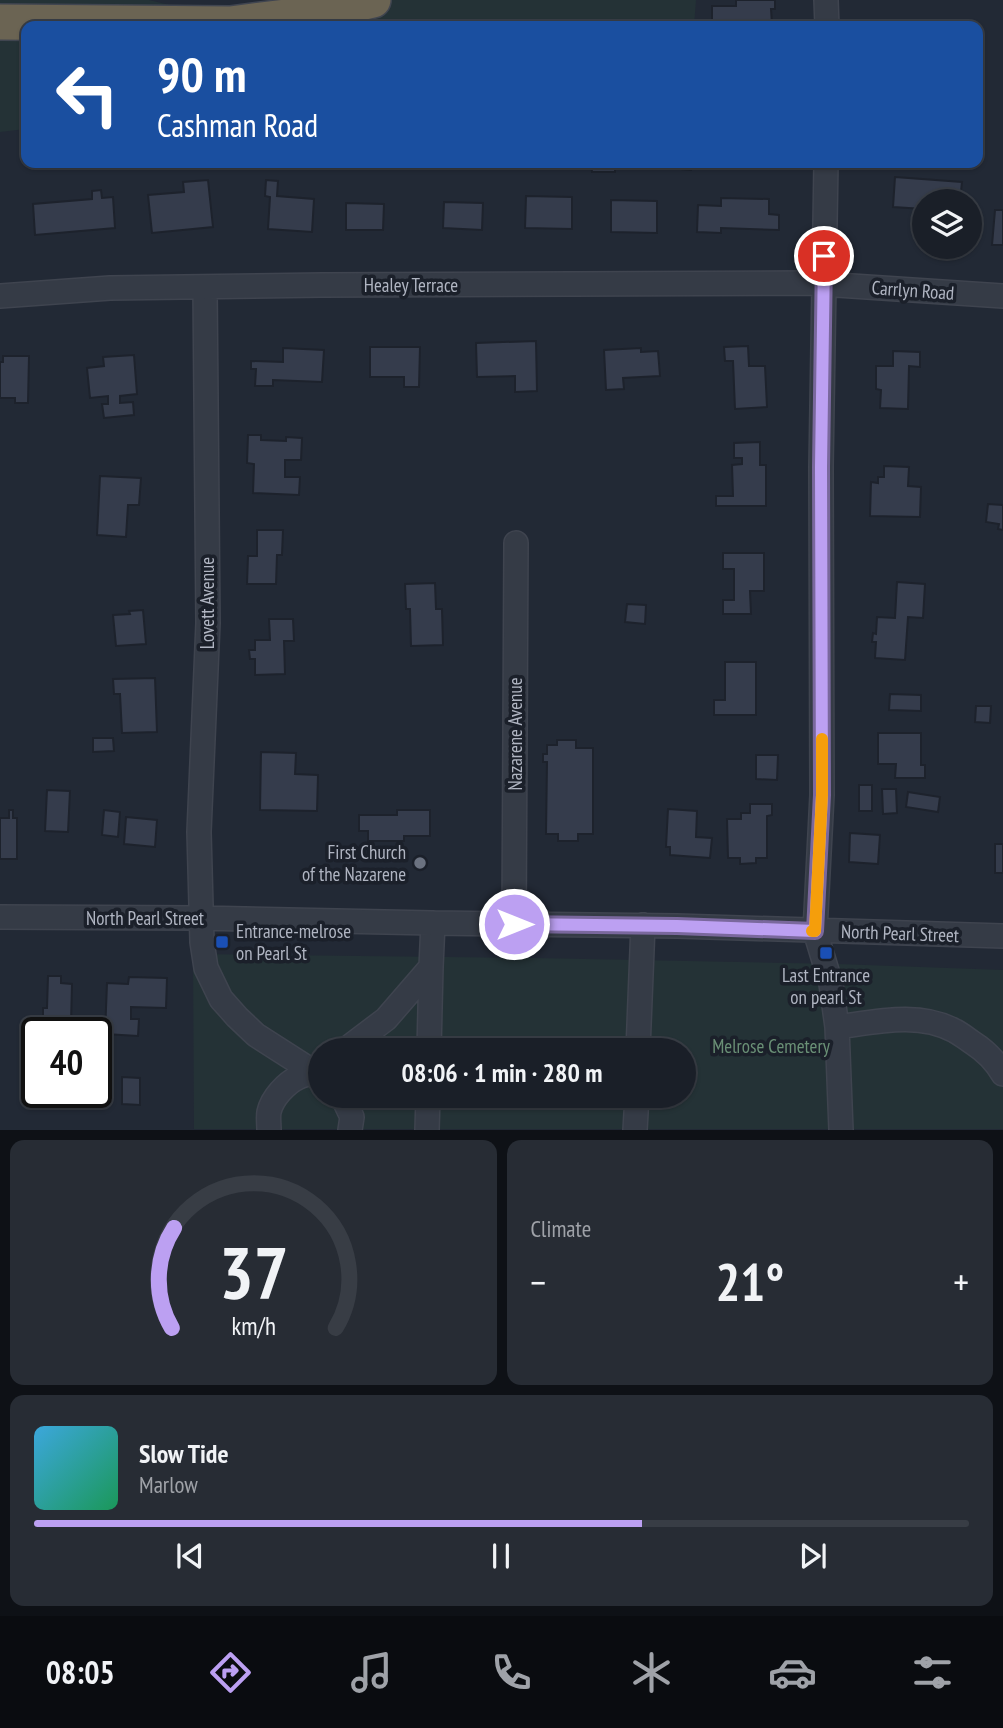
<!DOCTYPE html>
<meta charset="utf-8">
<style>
:root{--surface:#1a1f28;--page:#272c34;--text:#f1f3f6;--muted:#9fa2a8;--line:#383d45;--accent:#bca0f2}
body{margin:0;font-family:"PT Sans Narrow",sans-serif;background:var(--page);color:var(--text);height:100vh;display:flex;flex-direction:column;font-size:26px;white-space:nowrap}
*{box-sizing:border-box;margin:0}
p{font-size:23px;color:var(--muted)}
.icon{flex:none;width:38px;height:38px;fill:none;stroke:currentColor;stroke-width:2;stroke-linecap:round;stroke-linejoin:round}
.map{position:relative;height:1130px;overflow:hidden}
.details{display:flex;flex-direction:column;gap:10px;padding:10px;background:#0e1116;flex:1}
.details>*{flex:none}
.banner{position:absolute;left:21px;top:21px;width:962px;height:147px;border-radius:14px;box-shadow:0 2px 5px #0004,0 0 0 2px var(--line);background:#1a4fa0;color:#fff;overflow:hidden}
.controls{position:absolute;left:912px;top:189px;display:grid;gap:14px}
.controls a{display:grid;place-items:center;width:70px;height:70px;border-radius:50%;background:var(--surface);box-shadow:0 2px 5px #0004,0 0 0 2px var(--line);font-size:35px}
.speed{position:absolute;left:21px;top:1017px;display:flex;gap:14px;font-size:35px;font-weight:700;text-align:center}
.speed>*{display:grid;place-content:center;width:91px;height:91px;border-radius:50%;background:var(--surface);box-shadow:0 2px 5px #0004,0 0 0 2px var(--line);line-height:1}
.speed .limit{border:4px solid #111;border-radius:10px;background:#fff;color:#111}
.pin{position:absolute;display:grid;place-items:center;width:60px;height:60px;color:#fff;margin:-30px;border:4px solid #fff;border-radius:50%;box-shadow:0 2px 7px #0007}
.me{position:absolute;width:77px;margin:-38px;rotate:90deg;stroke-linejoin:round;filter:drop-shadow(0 0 5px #0008)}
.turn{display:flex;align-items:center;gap:24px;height:147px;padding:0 21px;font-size:32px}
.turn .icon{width:91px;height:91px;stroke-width:2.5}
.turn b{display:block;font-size:49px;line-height:60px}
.big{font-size:52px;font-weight:800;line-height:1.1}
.details .widget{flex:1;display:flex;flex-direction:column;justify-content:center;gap:10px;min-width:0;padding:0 24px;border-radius:14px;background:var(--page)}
.details .dial{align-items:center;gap:0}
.dial svg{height:182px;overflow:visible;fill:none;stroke:var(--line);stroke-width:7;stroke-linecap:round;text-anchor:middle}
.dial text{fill:var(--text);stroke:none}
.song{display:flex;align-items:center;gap:21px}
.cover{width:84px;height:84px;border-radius:10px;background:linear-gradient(135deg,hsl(200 70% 55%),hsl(150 70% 35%))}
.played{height:7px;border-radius:4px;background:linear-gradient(90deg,var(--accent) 65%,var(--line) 65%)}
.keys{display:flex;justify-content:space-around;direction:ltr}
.heat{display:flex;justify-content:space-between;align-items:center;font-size:38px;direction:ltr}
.details .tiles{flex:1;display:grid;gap:10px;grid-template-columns:1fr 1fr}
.widget:last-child{grid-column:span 2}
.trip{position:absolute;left:308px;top:1038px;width:388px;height:70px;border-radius:35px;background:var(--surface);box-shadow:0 2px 5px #0004,0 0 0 2px var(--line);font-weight:800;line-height:70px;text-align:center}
.dock{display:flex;height:112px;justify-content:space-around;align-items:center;background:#0a0c10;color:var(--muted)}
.dock .icon{width:49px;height:49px}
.dock .active{color:var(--accent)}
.dock b{font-size:32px;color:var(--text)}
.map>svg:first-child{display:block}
.green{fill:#243236;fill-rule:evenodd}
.building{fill:#353c4c;stroke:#1d222c;stroke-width:2}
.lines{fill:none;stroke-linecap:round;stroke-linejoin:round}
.minor-casing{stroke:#3f444f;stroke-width:26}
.highway-casing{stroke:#404550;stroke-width:38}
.minor{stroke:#353b46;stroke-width:23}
.highway{stroke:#6b6453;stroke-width:35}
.route-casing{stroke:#7a689d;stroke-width:18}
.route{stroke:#bca0f2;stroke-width:12}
.slow{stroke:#f59e0b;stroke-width:12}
.worship-dot{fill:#6b7280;stroke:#1b202a;stroke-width:2.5}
.transit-dot{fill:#1a4fb4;stroke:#1b202a;stroke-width:2.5}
.labels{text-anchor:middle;stroke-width:7;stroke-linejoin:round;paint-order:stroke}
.street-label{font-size:19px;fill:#b0b5c2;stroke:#1b202a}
.poi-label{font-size:19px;fill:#b0b5c2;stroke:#1b202a;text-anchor:end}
.park-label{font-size:19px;fill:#6a9076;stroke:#1b202a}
</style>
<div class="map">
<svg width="1003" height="1130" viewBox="0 0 1003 1130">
<rect width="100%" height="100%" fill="#222935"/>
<path class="green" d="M0 0H149L186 9 0 4Z
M373 0H696L694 26H26V129L0 132V22Z
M193 954 535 958 838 964 1003 970V1129H194ZM320 1050H684V1096H320Z"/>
<path class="building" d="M736 0H775V9H771L772 24 712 25V6H736Z
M591 163H615V172H592Z
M672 163H692L691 170 671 168Z
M895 177 962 182 960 201H924V209L893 207Z
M208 180 213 227 152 233 148 195 184 192 183 182Z
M266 180 278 181 277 196 314 199 312 232 268 229 270 197 265 196Z
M101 190 102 198 113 197 115 228 35 235 33 204 92 199V191Z
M526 196 572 197V229L525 228Z
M721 198 769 199V214L779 215V230L721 228V233L697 232 698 205 721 206Z
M611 200 657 201V233L611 232Z
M444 202 483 203 482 230 443 228Z
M346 203 384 204 383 230H346Z
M995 210H1003V245H992Z
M536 341 537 391 515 392V376L477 377 476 343Z
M748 346 749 366H765L767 407 735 409 733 361H725L724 347Z
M370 347H420L419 387H404V377H370Z
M283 348 324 350 322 382 273 380V386H255L256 369H251V361L283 362Z
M641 348V352L658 351 660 376 623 378 624 389 606 390 604 350Z
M893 351 920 352V367L909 366 908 409 880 408 881 390 876 389V366H893Z
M134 355 137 394 120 396V403L133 402 134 415 104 418 102 404H108V396L90 398 87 368 104 366 103 357Z
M3 356H29L28 403H15V398H0V362H3Z
M248 435H261V440L286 441V437L302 438 301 460H285V477H300L299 495 253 493 254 464 247 463Z
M760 442V465H766V506H716V496H733L732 465 742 464V458H734V443Z
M884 466 909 467 908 486 921 487 920 517 870 516 871 482 878 483V477H884Z
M100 476 141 478 139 505H128L126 537 97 535Z
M988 504 1003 505V530L998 529 999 524 986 522Z
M257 530H283L282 555H277L276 584H247L248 556H257Z
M723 553H764V591H750L751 614H723V600H734V569H723Z
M897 582 925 584 923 618 908 617 905 660 875 658 876 642H872L873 633 876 634 877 617 895 618Z
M435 583 436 609H442L443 645 411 646 410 609H406L405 584Z
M627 604 646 605 645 624 625 622Z
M143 610 146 644 116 646 113 615 130 614 129 611Z
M269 619H293L294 641H284L285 674 255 675V659H250L249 650H255V640H270Z
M725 662H756V715H714V700H725Z
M155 678 157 732 122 733 120 694H114L113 679Z
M890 694 921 695V711L889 710Z
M976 706H991L990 723 975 722Z
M878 733H921V765H925V778H895L896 764H878Z
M93 738H113L114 751 93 752Z
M557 740H576V748H593V834H578V841H558V834H546L547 762H543V754H547V745H557Z
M261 752 296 753 295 774 318 775 317 811 260 810Z
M756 755H778L777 780 756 779Z
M859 785H872V811H859Z
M882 789H896L897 813 883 814Z
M47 790 70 791 68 832 45 831Z
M908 792 940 797 938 812 906 807Z
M750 804H772V815L767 816V858H756V863L740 864V858H728L727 819H741V813H750Z
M668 809 697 811 696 837 712 838 710 858 670 855V847H666Z
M9 810H13V818H17V859H0V818H9Z
M104 810 120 812 118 837 102 835Z
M397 810H430V836H404V841H368V831H359V815H397Z
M126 817 157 820 155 847 124 844Z
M850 833 880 835 878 864 849 862Z
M995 844H1003V873H995Z
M48 976H61V983L72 984 71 1024H59V1032H43V1008H47Z
M129 977 167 978 166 1008 131 1007V1019H139L138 1036 105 1034 107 983 128 984Z
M122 1077 140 1078V1105L122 1104Z"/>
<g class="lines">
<g class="minor-casing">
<path id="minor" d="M826 0 827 26
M826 163 821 467 822 795 815 931 831 984 837 1027
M205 288 208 623 199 832 202 942 206 968 221 999 237 1017 256 1035 320 1076
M0 296 110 288 322 285 807 283 1003 296
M0 917 201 918 433 923 677 926 1003 936
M514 924 516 543
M431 967 433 923
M345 1050 386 1019 431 967 429 1050
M638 1050 643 925
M342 1096 352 1117 350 1130
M269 1130C269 1124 268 1117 269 1112 272 1098 286 1083 299 1077 306 1074 313 1074 320 1069
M427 1130 428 1096
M635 1130 637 1096
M841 1130 837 1027C875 1022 919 1011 955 1031 961 1034 967 1039 973 1043 984 1050 996 1062 1003 1074"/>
</g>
<g class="highway-casing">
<path id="highway" d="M0 22 230 24 318 13 373 0"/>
</g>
<use href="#minor" class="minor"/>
<use href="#highway" class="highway"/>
</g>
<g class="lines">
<g class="route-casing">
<path id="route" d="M514 924 677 926 815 931 822 795 821 467 824 256"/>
</g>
<use href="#route" class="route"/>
<path class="slow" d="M812 931H815L822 795V739"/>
</g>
<circle class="worship-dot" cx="420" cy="863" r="7"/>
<g class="transit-dot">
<rect x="215" y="935" width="14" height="14" rx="3.5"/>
<rect x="819" y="946" width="14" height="14" rx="3.5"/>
</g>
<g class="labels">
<g class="street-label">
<text x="411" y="292">Healey Terrace</text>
<text transform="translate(913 290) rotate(4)" y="7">Carrlyn Road</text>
<text transform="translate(207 603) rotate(-90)" y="7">Lovett Avenue</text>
<text transform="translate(515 734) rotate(-90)" y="7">Nazarene Avenue</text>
<text x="145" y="925">North Pearl Street</text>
<text transform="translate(900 933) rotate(2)" y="7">North Pearl Street</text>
</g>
<g class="poi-label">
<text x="406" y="859">First Church<tspan x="406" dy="22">of the Nazarene</tspan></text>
<text x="236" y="938" text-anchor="start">Entrance-melrose<tspan x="236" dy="22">on Pearl St</tspan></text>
<text x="826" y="982" text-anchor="middle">Last Entrance<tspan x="826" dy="22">on pearl St</tspan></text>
</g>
<g class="park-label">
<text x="771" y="1053">Melrose Cemetery</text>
</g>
</g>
</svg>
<div class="controls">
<a><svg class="icon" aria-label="layers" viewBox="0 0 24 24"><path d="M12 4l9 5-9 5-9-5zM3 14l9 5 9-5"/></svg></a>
</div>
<div class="speed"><div class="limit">40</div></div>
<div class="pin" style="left:824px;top:256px;background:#d93025"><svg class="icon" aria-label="arrive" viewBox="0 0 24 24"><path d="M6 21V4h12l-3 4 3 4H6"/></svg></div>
<svg class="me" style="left:514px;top:924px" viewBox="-20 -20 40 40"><circle r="17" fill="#bca0f2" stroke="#fff" stroke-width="3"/><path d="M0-11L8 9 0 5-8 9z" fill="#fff"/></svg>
<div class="trip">08:06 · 1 min · 280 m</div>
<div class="banner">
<div class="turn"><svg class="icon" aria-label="left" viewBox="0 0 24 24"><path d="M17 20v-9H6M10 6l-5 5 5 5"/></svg><div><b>90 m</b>Cashman Road</div></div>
</div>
</div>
<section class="details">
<div class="tiles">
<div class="widget dial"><svg viewBox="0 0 100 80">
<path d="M14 69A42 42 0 1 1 86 69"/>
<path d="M14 69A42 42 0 0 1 15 25" stroke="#bca0f2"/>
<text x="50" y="56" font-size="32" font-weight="700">37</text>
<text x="50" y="72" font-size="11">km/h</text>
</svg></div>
<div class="widget"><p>Climate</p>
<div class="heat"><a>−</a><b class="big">21°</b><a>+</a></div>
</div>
<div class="widget">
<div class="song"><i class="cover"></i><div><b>Slow Tide</b><p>Marlow</p></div></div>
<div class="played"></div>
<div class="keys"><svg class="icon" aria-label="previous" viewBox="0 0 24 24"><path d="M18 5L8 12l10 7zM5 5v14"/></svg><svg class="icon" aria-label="pause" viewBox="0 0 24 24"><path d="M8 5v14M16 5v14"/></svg><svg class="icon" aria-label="next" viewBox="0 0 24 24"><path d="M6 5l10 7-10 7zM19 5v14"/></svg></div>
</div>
</div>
</section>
<nav class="dock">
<b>08:05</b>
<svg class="icon active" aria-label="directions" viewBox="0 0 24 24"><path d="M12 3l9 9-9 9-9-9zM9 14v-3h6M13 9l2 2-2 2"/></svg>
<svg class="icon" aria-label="music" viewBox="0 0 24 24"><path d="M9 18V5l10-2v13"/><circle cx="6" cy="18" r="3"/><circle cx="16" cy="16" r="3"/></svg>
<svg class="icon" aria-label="phone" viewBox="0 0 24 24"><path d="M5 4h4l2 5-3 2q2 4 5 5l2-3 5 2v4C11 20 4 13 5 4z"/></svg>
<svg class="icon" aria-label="climate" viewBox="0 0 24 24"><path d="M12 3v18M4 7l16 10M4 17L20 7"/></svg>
<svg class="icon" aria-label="car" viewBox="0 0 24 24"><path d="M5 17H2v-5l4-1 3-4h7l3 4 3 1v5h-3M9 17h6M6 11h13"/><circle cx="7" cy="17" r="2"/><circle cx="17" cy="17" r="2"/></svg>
<svg class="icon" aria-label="filters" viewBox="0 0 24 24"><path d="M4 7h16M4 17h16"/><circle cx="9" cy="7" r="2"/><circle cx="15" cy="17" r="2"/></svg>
</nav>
